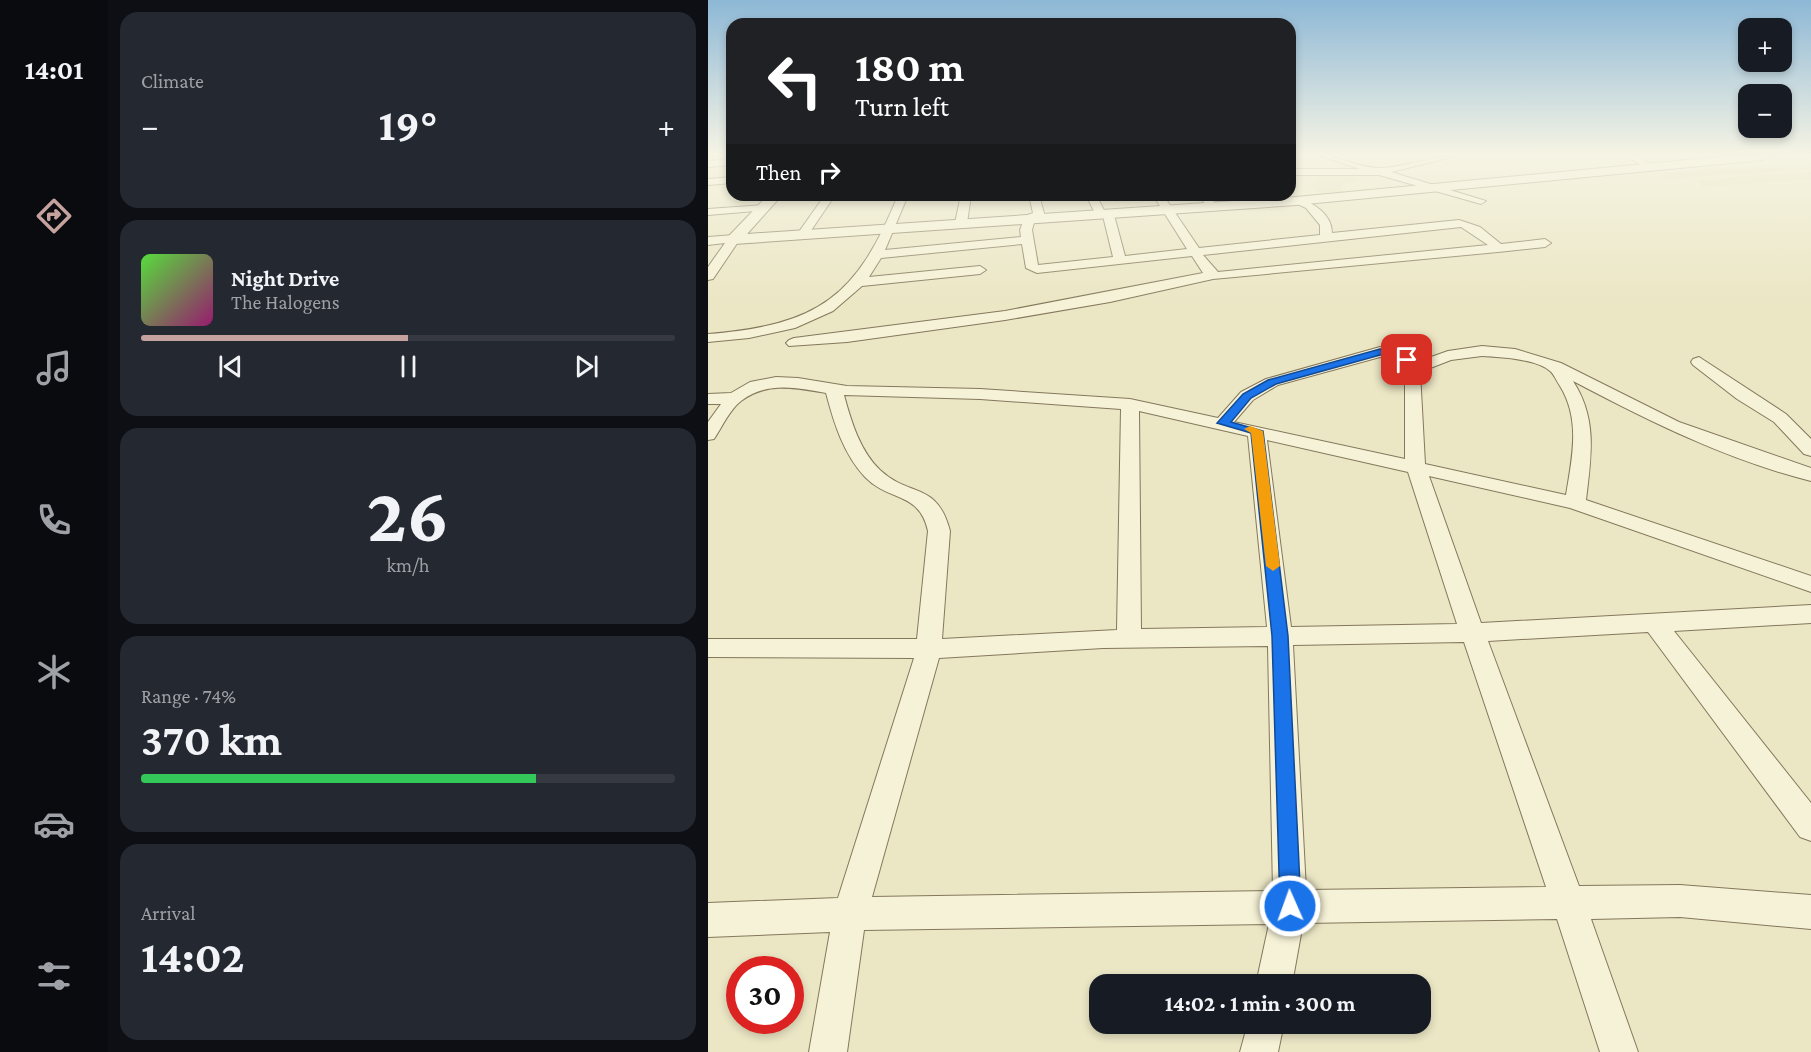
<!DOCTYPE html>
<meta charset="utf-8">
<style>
:root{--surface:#171b24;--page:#242831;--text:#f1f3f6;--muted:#9ea1a6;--line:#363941;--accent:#c5a29d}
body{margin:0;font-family:"Crimson Pro",serif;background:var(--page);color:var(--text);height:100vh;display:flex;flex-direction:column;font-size:22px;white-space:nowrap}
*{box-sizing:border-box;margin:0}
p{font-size:20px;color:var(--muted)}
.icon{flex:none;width:33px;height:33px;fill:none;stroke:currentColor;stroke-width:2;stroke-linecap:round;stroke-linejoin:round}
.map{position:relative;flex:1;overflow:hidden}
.details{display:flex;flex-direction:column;gap:12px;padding:12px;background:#0d0f14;width:600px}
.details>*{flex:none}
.banner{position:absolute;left:18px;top:18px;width:570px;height:183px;border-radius:18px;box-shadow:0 3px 9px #0003;background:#202124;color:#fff;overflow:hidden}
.controls{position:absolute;left:1030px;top:18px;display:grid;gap:12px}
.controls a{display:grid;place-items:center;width:54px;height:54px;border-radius:12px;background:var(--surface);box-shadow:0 3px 9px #0003;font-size:30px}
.speed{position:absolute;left:18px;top:956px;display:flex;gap:12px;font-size:30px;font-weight:700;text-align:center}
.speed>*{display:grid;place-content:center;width:78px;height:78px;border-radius:50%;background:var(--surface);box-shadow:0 3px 9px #0003;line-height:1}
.speed .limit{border:9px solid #d22;background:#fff;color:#111}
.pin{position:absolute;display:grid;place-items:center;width:51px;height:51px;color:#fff;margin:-26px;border-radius:12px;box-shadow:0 3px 9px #0006}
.me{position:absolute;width:66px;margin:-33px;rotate:358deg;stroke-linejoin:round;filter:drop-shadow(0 0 4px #0008)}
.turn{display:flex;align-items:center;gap:21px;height:126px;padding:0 30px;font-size:27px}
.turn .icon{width:78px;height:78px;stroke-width:2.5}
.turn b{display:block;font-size:42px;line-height:51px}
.then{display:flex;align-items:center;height:57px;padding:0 30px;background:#0003;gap:12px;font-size:22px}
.big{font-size:45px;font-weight:700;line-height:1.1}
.details .widget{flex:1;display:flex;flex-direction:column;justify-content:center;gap:9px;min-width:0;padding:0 21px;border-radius:18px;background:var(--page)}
.details .dial{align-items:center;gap:0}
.dial b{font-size:78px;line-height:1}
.song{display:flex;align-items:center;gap:18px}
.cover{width:72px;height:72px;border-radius:9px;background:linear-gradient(135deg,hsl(110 70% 55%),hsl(320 70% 35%))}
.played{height:6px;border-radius:3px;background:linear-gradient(90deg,var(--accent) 50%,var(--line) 50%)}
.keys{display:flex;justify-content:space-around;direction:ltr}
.heat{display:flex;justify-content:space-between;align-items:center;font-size:33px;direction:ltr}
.charge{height:9px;border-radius:4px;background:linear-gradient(90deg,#34c759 74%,var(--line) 0)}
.trip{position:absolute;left:381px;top:974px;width:342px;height:60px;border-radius:18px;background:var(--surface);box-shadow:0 3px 9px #0003;font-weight:700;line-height:60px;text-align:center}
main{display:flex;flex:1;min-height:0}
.tab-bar{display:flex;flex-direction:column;width:108px;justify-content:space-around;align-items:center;background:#090b0e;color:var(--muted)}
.tab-bar .icon{width:42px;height:42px}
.tab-bar .active{color:var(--accent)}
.tab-bar b{font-size:27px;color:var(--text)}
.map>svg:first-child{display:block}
.farmland{fill:#dfe0b2}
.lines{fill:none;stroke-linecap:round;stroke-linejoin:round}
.minor-casing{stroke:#84785c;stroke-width:2}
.tertiary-casing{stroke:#84785c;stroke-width:2}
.minor{fill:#f6f2d7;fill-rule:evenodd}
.tertiary{fill:#f6f2d7;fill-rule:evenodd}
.route{fill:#1a73e8;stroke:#114b97;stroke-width:1.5}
.slow{fill:#f59e0b}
</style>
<main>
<nav class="tab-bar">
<b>14:01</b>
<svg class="icon active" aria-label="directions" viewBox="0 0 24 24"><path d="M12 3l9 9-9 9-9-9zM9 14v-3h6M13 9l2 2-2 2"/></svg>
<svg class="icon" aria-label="music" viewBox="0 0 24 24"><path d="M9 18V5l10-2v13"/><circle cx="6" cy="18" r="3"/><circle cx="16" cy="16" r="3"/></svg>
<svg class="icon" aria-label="phone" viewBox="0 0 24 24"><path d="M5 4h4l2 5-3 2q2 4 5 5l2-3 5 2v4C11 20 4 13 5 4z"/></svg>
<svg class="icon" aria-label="climate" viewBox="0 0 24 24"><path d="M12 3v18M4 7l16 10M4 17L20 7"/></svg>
<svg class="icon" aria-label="car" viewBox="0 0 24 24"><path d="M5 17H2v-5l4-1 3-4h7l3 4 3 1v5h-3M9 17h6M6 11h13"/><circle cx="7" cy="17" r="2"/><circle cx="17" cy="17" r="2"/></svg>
<svg class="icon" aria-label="filters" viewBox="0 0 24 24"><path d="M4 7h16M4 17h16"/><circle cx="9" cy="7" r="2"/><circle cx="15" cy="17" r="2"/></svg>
</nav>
<section class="details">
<div class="widget"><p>Climate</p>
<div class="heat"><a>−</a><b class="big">19°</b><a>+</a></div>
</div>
<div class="widget">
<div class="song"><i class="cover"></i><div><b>Night Drive</b><p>The Halogens</p></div></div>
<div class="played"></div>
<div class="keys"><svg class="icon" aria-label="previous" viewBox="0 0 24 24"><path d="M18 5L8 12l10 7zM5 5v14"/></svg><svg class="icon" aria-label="pause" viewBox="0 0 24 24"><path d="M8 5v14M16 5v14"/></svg><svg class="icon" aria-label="next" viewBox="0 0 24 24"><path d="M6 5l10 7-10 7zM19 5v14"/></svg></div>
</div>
<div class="widget dial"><b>26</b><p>km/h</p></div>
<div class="widget"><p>Range · 74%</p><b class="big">370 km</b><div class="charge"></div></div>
<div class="widget"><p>Arrival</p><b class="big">14:02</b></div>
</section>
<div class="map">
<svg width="1103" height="1052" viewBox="0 0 1103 1052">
<rect width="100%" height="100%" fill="#ebe6c4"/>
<path class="farmland" d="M1103 161V169L959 179 955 173Z
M1103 172V179L994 187 989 180Z
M646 174 650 181 633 184 634 192 611 193 601 186 614 177 609 175Z"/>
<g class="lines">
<g class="minor-casing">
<path id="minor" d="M613 156C633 156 653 169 673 168 699 167 722 156 748 156L683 172 778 201 773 204 671 175H582V169H652Z
M918 156H929L948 167 940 169Z
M24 159V165L0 167V161Z
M24 177V183L0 185V179Z
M117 195H127L98 238H90L88 236Z
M190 195H200L177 250 313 237 312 230 317 216 325 213 321 195H331L337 217 327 219 324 230 330 265 405 257 395 216 388 215 378 195H388L397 212 406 215 417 256 479 249 445 195H455L491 248 612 235V225L598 208 583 201 588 198C605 202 624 214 624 233L751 220 772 227 793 244 837 239 843 243 837 247 790 252 505 279 402 302 297 320 139 342 81 346 78 343 81 340 86 338 297 311 495 273 484 256 329 273 318 268 314 244 173 258 161 277 272 266 278 270 272 274 154 286 125 311 87 328 41 338 0 342V334C111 325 149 297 190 195ZM753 227 780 245 510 272 495 255Z
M253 195H263L259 223 253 226 247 223Z
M492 195H502L509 208 508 210H500Z
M56 205 61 208 60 210 0 215V209Z
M26 235 32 239 5 279 0 280V267L17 243 0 245V237Z
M774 346 807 349 853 363 971 422 1103 468V481C1019 460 941 421 865 381 890 419 883 457 878 500L1103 576V592L862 508 721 476 773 623 1103 605V623L966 631 1103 803V841L1092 837 940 632 780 641 871 886 972 885 1103 895V929L972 917 883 919 930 1052H892L849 919 595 923 584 984H548L561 924 156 930 139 1052H101L122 932 0 937V903L130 898 206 658 0 657V639H209L220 531C211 491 181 502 157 477 135 453 126 423 118 393 89 388 59 381 33 401 22 409 14 427 6 439L0 440V422L13 404H0V394L23 393 42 382 68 377 90 378 139 386 272 389 422 399 510 418 533 392 558 379 672 347 694 351 709 362 740 351ZM774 356C792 357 829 359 842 371 846 374 849 382 852 386 873 420 864 458 858 495L717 464 712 372 743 360ZM672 357 685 358 694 364 697 375V459L526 422 545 400 570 385ZM136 395 272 399 413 409 409 630 234 639 242 531C229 481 202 498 172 470 152 451 143 421 136 395ZM431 411 540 436 559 627 433 629ZM559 440 700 472 749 624 583 627ZM756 642 838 887 598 890 585 645ZM560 646 565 891 164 897 231 658 395 648Z
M991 357 1078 414 1103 439V456L1096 454 1066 422 1029 399 985 365 983 362 985 359Z
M540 1023H576L570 1052H532Z"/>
</g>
<g class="tertiary-casing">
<path id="tertiary" d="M1021 156H1061L1055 160 588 205 26 244 18 239 60 195H74L39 234 588 197Z"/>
</g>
<use href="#minor" class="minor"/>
<use href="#tertiary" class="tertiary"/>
</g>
<linearGradient id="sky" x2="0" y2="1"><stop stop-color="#8db8d6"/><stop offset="0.51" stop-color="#f6f4e4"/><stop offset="1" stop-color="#f6f4e4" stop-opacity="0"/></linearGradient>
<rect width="1103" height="303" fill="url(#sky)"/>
<path class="route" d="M672 349 688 350 704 360 699 363 682 355H672L568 384 543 398 523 422 555 431 580 636 593 906 590 913 582 916 575 913 572 906 564 636 543 433 509 423 535 394 560 380Z"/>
<path class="slow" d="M542 426 555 431 572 566 565 571 558 566 543 433 536 429Z"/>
</svg>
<div class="controls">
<a>+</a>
<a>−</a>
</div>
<div class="speed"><div class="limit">30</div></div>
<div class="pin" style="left:699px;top:360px;background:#d93025"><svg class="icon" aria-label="arrive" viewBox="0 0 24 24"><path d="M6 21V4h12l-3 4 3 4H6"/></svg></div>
<svg class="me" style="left:582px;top:906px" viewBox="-20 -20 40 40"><circle r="17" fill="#1a73e8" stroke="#fff" stroke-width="3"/><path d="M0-11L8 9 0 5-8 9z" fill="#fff"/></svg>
<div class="trip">14:02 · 1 min · 300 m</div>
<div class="banner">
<div class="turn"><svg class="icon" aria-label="left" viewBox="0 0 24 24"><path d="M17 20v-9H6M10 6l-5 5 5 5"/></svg><div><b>180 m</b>Turn left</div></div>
<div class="then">Then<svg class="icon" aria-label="right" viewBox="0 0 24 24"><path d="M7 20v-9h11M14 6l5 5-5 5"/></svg></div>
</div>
</div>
</main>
